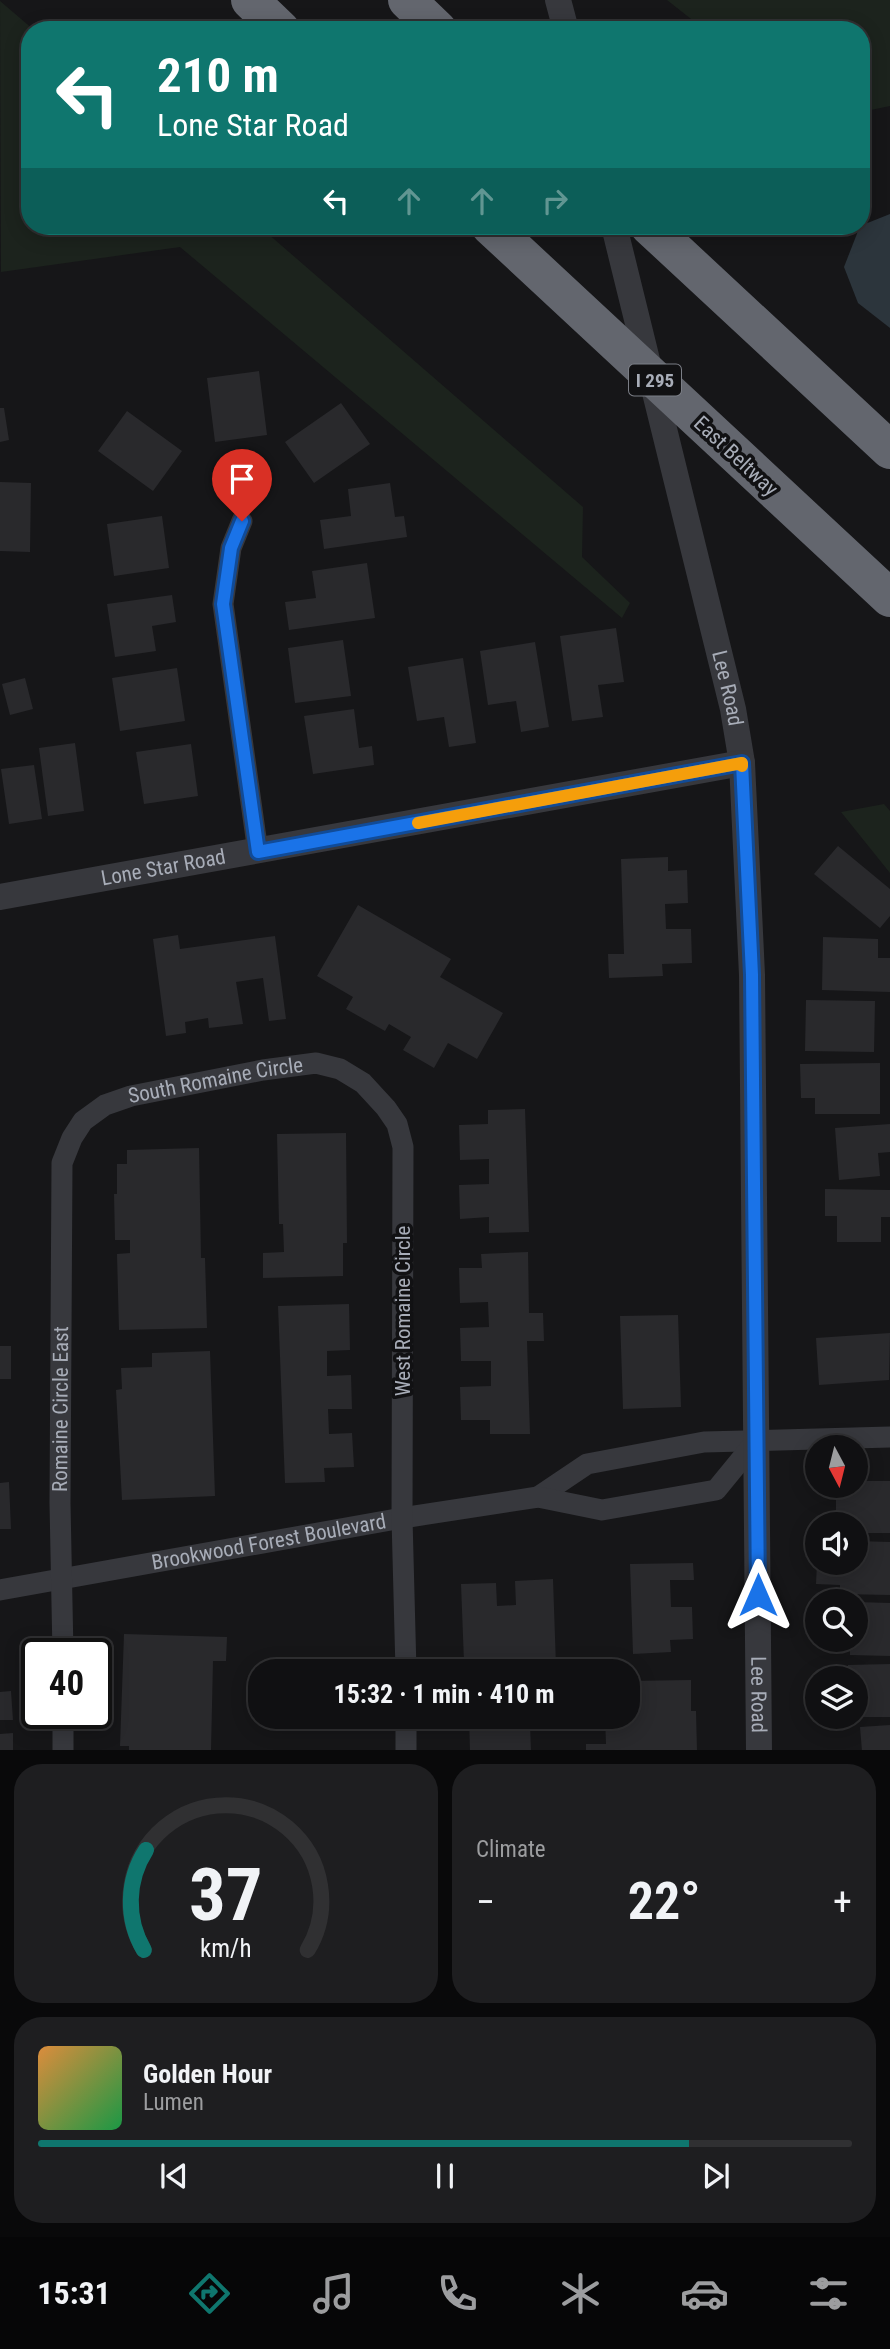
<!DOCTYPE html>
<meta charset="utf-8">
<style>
:root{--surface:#101012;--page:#1e1e20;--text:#f1f3f6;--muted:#9c9d9f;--line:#303032;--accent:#0f766e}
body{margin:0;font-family:"Roboto Condensed",sans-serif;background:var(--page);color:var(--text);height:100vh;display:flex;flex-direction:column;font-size:26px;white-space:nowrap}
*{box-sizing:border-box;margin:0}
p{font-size:23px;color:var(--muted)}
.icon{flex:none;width:38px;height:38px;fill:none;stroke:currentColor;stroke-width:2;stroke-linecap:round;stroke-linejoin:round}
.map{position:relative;height:1750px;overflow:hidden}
.details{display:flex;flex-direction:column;gap:14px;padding:14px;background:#09090a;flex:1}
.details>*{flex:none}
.hud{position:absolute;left:21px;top:21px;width:849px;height:214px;border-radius:28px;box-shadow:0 4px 18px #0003,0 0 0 2px var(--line);background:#0f766e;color:#fff;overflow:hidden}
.needle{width:46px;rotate:173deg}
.tools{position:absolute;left:805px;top:1435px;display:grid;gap:14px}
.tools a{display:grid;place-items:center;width:63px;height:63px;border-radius:50%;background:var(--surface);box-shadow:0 4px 18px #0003,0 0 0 2px var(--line);font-size:35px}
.speed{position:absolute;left:21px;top:1638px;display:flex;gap:14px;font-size:35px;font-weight:700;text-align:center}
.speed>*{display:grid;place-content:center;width:91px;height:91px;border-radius:50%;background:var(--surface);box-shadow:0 4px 18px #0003,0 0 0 2px var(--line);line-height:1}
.speed .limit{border:4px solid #111;border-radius:10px;background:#fff;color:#111}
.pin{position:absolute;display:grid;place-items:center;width:60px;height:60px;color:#fff;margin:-72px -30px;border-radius:50% 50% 50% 0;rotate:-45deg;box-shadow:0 0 7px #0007}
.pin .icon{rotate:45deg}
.me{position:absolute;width:77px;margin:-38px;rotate:0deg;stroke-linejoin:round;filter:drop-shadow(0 0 5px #0008)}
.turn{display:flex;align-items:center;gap:24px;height:147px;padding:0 21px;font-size:32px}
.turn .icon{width:91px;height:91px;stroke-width:2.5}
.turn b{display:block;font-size:49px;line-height:60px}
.lanes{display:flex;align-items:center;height:66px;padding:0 21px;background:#0003;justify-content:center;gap:35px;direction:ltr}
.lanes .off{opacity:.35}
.big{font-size:52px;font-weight:700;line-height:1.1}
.details .widget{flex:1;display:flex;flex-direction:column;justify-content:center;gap:10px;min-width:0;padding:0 24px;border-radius:28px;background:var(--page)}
.details .dial{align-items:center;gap:0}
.dial svg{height:182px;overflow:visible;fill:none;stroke:var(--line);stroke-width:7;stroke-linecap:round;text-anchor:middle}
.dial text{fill:var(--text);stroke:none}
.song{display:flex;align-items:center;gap:21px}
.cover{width:84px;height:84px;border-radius:10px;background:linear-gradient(135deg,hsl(30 70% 55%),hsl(140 70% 35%))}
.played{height:7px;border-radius:4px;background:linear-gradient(90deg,var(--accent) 80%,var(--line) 80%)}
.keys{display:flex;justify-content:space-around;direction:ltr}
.heat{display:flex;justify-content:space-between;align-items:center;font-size:38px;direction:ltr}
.details .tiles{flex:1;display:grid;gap:14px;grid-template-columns:1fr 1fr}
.widget:last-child{grid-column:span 2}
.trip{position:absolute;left:248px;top:1659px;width:392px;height:70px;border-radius:28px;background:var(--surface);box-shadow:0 4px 18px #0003,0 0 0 2px var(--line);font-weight:700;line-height:70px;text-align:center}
.tabs{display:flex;height:112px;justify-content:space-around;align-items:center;background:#060607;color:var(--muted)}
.tabs .icon{width:49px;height:49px}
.tabs .current{color:var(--accent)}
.tabs b{font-size:32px;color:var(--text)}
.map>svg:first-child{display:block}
.green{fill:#1c231d}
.water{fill:#2c353c}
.building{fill:#29292c}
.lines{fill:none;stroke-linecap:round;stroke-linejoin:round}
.minor{stroke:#37383d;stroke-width:21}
.tertiary{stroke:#37383d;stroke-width:26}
.motorway{stroke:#63666e;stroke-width:38}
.route-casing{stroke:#114b97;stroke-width:18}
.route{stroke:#1a73e8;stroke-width:12}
.slow{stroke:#f59e0b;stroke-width:12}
.labels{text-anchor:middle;stroke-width:7;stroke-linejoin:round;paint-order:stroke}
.shield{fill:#111113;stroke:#7b7e86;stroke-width:2}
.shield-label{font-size:19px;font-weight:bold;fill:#a8adb8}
.street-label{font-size:21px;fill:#a8adb8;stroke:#111113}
</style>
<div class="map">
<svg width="890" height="1751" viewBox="0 0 890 1751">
<rect width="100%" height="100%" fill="#161618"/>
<path class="green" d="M667 0H890V106L861 112V30H705Z
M0 1 34 30H30V226H259L583 507 582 557 630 603 622 618 180 247 1 272Z
M884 804 890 811V873L841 812Z"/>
<path class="water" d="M890 214V328L858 303 844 267 860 226Z"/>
<path class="building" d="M259 371 267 435 215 442 207 378Z
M341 403 370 444 314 483 285 442Z
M0 408H4L9 440 0 442Z
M127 411 182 451 153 491 98 451Z
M0 482 31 483 30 552 0 551Z
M390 483 395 517 404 516 407 537 324 549 320 520 351 516 348 489Z
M162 516 169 568 114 576 107 524Z
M367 563 375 618 289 630 285 602 316 598 312 571Z
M172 595 176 622 152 626 156 651 115 657 107 604Z
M616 628 624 682 598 685 603 717 572 721 560 636Z
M343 640 351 696 295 703 288 648Z
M535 642 549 727 521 732 516 701 488 705 480 651Z
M463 658 476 743 449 747 444 717 417 721 408 667Z
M177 668 185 721 120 731 112 678Z
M25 678 33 709 10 715 2 684Z
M354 709 359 748 372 746 374 765 313 774 304 716Z
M75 743 84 811 48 816 39 748Z
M191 744 198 796 144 804 136 752Z
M34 765 42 819 9 824 1 769Z
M838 846 890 889V916L880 928 814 874Z
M668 857V871L687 870 688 903 665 904 666 929H691L692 963 662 964 663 976 609 978 608 954H624L621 859Z
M358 905 451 959 440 977 503 1013 477 1059 448 1043 434 1068 403 1050 411 1037 389 1024 385 1031 346 1009 353 997 317 976Z
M178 935 180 949 275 936 286 1019 269 1021 263 978 236 982 243 1024 209 1028 208 1018 185 1022 186 1033 166 1036 153 939Z
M823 937 878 939V958H890V992L822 990Z
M806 1000 875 1001 874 1052 805 1051Z
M880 1063V1114H815V1098H801L800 1064Z
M525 1109 529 1232 489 1233V1217L460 1219 459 1185 489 1184V1159L460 1160 459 1125 488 1124V1110Z
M890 1124V1152L878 1153 880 1176 839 1180 835 1128Z
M346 1133 347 1243H343V1276L263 1278V1253L284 1252 283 1224H279L277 1134Z
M199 1148 201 1258H205L207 1328 119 1330 117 1254 130 1253V1240H115L114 1194H117V1164H127V1150Z
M825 1189 890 1190V1217H881V1242H837V1216H825Z
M528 1252 529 1313H543L544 1341H527L530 1434H490V1420H461L460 1387 491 1386V1361H461L460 1328 489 1327 488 1302 460 1303 459 1268H482L481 1254Z
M349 1304 350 1350 327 1351V1376L351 1375 352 1409H328L329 1434 352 1433 354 1467 324 1468 325 1482 285 1483 278 1306Z
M678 1315 681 1407 623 1409 620 1316Z
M890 1333 889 1380 819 1385 816 1338Z
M0 1346H11V1379H0Z
M210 1351 215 1496 122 1500 116 1390 122 1389 121 1368 152 1367V1353Z
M856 1481H890V1533H856V1524H836V1486H856Z
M9 1482 11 1529H0V1483Z
M856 1541 890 1542V1595L840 1594V1585L816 1584 817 1563H856Z
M693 1563 694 1580H670L671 1607H692L693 1639 670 1640 671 1652 633 1654 630 1564Z
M553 1579 556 1666 502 1668V1661L464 1662 461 1584 496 1583 497 1606 516 1605 515 1581Z
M856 1602 890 1603V1656L850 1655V1640H856Z
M124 1634 227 1637 226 1661H213L211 1750 129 1751V1746H120Z
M890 1664V1717H856V1678H848V1665Z
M691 1680V1711H696L697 1751H586V1744H606L605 1717H628V1681Z
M11 1691 13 1720H0V1692Z
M469 1717H538V1724H530L531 1751H470Z
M890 1725V1751H862L860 1727Z
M13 1733V1751H0V1734Z"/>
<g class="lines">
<g class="minor">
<path d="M242 521 231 548 223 604 258 852"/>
<path d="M538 1497 587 1464 704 1442 890 1437"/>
<path id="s1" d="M0 1590 402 1518 538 1497 602 1510 716 1490 757 1440"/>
<path id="s2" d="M63 1654 60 1503 62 1163 72 1138 83 1121 105 1105 131 1096 263 1070 316 1063 340 1069 363 1083 386 1108 397 1124 403 1147 402 1518 406 1671"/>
<path d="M63 1713V1751"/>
<path d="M406 1717V1751"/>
</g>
<g class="tertiary">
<path d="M558 0 566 30"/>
<path id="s3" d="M614 226 733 709 742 763 752 975 759 1751"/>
<path id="s4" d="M0 897 742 763"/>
</g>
<path class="motorway" d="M250 0 281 30
M407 0 438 30
M490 226 890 598
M649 226 890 450"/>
</g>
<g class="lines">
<g class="route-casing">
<path id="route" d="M242 521 231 548 223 604 258 852 742 763 752 975 758 1595"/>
</g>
<use href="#route" class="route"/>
<path class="slow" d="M418 823 742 763V766"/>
</g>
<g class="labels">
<rect class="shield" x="629" y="364.5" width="52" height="31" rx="5"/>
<g class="shield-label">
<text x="655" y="387">I 295</text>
</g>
<g class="street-label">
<text transform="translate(736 456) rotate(43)" y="7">East Beltway</text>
<text dy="7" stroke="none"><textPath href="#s3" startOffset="476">Lee Road</textPath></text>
<text dy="7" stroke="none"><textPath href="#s4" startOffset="166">Lone Star Road</textPath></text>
<text dy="7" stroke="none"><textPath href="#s2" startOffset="679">South Romaine Circle</textPath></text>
<text transform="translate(403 1311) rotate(-90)" y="7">West Romaine Circle</text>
<text dy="7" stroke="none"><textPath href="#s2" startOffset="245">Romaine Circle East</textPath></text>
<text dy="7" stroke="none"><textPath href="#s1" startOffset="273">Brookwood Forest Boulevard</textPath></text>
<text dy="7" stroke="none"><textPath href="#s3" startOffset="1484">Lee Road</textPath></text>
</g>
</g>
</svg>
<div class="tools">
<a><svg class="needle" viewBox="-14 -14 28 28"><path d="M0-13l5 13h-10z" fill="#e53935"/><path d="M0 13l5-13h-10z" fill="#9c9d9f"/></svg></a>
<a><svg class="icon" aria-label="sound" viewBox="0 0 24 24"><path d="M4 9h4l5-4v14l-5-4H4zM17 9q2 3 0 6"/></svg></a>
<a><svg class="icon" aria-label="search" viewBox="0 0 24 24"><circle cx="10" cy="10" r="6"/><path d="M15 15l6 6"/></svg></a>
<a><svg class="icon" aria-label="layers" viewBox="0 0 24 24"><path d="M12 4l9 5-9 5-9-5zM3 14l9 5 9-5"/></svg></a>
</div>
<div class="speed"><div class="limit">40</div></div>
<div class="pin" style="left:242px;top:521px;background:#d93025"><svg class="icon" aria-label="arrive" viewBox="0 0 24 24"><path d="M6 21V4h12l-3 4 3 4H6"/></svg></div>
<svg class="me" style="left:758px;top:1595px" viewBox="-20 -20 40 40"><path d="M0-17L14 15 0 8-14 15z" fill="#1a73e8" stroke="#fff" stroke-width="4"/></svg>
<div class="trip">15:32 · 1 min · 410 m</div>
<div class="hud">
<div class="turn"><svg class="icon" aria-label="left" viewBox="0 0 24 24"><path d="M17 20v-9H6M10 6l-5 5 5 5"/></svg><div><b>210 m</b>Lone Star Road</div></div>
<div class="lanes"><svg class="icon" aria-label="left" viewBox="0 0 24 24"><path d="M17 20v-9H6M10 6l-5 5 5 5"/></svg><svg class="icon off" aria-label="ahead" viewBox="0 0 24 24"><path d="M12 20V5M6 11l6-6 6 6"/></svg><svg class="icon off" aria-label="ahead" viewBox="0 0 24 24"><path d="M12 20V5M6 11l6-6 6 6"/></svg><svg class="icon off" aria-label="right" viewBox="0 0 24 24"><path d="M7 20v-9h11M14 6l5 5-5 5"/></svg></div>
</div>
</div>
<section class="details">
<div class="tiles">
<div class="widget dial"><svg viewBox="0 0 100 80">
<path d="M14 69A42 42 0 1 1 86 69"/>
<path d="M14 69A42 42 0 0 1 15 25" stroke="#0f766e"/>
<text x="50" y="56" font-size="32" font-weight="700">37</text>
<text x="50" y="72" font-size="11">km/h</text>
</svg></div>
<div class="widget"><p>Climate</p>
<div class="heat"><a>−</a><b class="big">22°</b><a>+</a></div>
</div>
<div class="widget">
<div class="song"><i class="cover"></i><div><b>Golden Hour</b><p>Lumen</p></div></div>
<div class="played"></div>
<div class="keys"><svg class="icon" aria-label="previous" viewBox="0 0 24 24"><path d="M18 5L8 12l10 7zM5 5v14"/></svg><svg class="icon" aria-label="pause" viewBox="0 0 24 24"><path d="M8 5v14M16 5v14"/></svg><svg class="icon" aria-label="next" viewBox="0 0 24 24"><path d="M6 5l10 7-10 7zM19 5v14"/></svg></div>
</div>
</div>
</section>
<nav class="tabs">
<b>15:31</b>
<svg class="icon current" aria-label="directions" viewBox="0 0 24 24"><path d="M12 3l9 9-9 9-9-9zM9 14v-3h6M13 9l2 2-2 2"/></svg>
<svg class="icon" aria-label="music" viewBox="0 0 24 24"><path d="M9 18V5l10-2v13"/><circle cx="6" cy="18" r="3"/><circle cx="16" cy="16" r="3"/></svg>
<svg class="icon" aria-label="phone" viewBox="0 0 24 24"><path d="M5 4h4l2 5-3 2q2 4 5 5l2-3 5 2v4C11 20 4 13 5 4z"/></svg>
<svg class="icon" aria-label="climate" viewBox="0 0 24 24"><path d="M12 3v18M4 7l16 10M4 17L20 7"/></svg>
<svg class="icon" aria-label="car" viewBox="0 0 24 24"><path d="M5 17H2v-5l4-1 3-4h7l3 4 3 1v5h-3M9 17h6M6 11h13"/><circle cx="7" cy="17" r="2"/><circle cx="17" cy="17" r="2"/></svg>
<svg class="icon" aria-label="filters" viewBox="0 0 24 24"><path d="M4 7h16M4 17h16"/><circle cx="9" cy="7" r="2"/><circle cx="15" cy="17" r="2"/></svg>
</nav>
